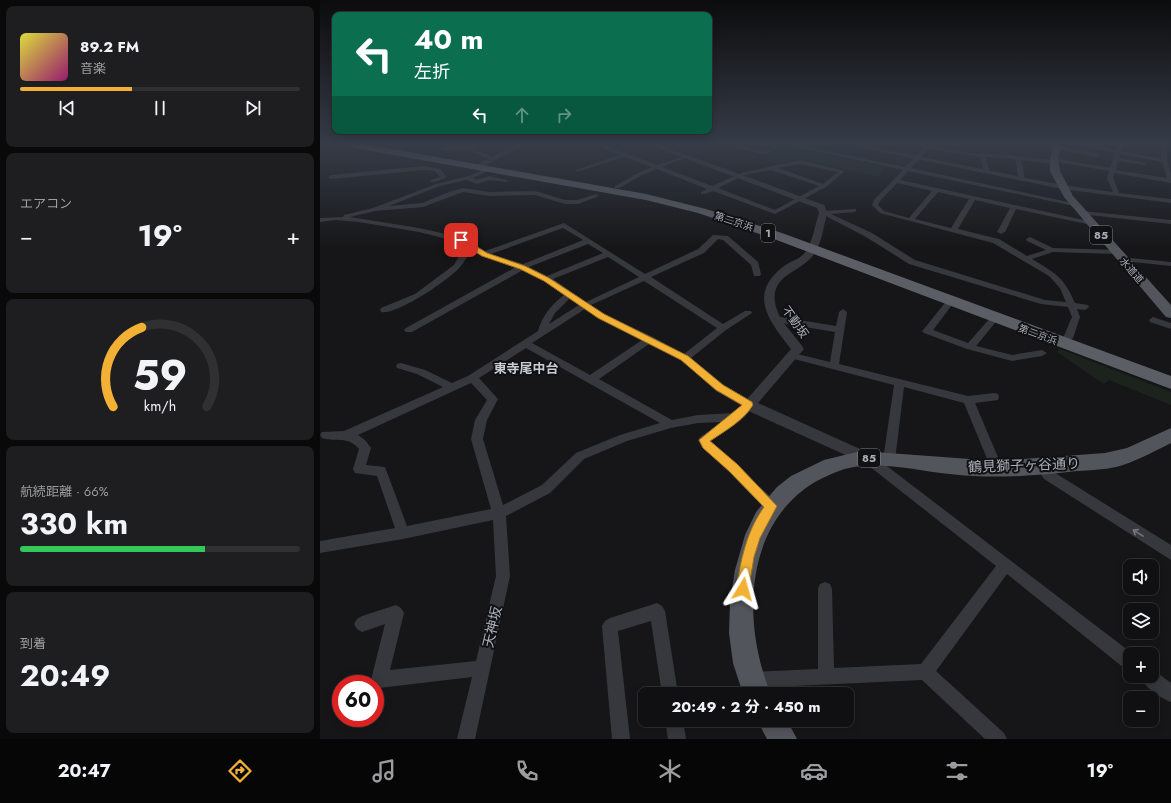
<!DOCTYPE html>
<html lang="ja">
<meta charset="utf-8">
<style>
:root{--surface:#101012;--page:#1e1e20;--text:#f1f3f6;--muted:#9c9d9f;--line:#303032;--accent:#f2b134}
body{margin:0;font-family:Jost,"Noto Sans JP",sans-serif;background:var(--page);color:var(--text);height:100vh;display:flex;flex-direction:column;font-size:15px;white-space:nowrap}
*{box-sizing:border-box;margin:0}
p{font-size:13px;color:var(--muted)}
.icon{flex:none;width:22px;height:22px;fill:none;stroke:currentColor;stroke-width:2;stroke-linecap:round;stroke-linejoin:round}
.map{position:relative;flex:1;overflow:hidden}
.details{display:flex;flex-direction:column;gap:6px;padding:6px;background:#09090a;width:320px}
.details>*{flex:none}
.top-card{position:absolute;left:12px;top:12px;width:380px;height:122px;border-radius:8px;box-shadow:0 2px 10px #0003,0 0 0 1px var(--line);background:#0b6e4f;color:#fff;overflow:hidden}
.buttons{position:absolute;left:803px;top:559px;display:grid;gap:8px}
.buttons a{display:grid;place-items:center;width:36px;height:36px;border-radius:8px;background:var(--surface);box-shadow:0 2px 10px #0003,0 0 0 1px var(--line);font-size:20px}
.speed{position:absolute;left:12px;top:675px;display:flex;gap:8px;font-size:20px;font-weight:700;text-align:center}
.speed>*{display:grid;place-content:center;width:52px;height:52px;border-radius:50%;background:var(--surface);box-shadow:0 2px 10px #0003,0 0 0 1px var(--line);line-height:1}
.speed .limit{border:6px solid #d22;background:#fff;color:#111}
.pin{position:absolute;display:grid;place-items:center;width:34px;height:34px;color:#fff;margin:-17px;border-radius:8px;box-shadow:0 2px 6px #0006}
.me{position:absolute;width:44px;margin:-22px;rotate:8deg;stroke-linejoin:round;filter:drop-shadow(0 0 3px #0008)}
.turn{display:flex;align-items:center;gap:14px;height:84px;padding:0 16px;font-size:18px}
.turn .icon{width:52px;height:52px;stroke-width:2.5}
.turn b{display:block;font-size:28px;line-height:34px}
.lanes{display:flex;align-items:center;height:38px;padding:0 16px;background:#0003;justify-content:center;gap:20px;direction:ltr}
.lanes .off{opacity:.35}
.big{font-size:30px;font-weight:700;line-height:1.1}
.details .tile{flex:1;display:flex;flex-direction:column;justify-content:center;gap:6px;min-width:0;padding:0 14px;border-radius:8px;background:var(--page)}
.details .dial{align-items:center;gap:0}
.dial svg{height:104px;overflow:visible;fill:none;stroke:var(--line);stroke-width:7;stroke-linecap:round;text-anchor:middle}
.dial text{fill:var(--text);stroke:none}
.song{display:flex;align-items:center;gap:12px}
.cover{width:48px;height:48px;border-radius:6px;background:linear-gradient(135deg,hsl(60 70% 55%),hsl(320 70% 35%))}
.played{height:4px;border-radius:2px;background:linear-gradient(90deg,var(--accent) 40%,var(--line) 40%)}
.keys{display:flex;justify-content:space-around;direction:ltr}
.heat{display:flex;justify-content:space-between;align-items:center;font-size:22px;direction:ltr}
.charge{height:6px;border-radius:3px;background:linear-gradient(90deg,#34c759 66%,var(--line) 0)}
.trip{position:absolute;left:318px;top:687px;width:216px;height:40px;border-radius:8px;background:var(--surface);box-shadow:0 2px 10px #0003,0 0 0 1px var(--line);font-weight:700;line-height:40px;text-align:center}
.tab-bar{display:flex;height:64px;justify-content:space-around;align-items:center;background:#060607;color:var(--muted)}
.tab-bar .icon{width:28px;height:28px}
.tab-bar .selected{color:var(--accent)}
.tab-bar b{font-size:18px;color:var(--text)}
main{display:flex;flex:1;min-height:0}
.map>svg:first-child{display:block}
.green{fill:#1c231d}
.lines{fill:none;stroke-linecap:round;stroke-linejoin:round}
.minor{fill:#37383d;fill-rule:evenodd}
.tertiary{fill:#37383d;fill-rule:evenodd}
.primary{fill:#53555c;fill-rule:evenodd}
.trunk{fill:#5b5e65;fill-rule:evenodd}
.oneway{stroke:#757881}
.route{fill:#f2b134;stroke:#9d7322}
.labels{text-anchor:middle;stroke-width:4;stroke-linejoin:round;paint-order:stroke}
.far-street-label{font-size:10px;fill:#a8adb8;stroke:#111113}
.shield{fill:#111113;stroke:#7b7e86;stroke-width:1}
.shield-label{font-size:11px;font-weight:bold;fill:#a8adb8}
.street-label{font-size:12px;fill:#a8adb8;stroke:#111113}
.neighbourhood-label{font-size:13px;font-weight:bold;fill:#c9ccd4;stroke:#111113}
.near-street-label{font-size:14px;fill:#a8adb8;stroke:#111113}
</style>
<main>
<section class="details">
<div class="tile">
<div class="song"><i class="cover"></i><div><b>89.2 FM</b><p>音楽</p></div></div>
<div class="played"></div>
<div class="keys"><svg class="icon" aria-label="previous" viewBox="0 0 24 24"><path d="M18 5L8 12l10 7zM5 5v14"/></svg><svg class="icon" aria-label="pause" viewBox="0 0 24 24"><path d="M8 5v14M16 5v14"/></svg><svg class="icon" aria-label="next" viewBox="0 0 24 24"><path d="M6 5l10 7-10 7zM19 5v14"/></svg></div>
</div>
<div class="tile"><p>エアコン</p>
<div class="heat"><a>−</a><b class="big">19°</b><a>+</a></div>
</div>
<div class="tile dial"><svg viewBox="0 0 100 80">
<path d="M14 69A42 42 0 1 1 86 69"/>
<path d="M14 69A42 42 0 0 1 36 8" stroke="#f2b134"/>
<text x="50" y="56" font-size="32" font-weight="700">59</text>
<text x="50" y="72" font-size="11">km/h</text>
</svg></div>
<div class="tile"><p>航続距離 · 66%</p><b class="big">330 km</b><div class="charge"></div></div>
<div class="tile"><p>到着</p><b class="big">20:49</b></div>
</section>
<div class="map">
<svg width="851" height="739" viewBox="0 0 851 739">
<rect width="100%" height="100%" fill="#161618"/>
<path class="green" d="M459 149 473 152 479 149 564 167 559 177 480 159 457 164 442 158Z
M740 349 851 392V405L789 380 784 384 737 352Z"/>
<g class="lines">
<path class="minor" d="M153 144H159L154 148V150L176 158 173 160 150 152 149 150 124 151 121 149 124 147 150 146Z
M283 144H289L288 146 337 165 365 156V158L342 167 392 186 421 173 480 160 525 171 506 187 455 214 393 191 385 194H381V192L387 189 337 169 322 175 299 188H295V186L318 173 332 167 304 157 256 172V170L299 155 283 148ZM480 164 518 172 503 184 458 168ZM451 170 499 186 455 210 398 188 425 175Z
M402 144H412L444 151 456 144H463L445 155Z
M463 144H474L585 167 604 148 587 144H599L650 153 690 155 731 160 734 158 790 168 795 153 753 144H765L796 150 798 144H804L801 151 841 159V144H847V161L851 173V183L794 173 793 178 799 193 851 199V203L742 189 739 187 742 185 793 192 787 178 789 171 737 162 734 164 701 160 705 179 702 181 699 179 695 159 665 157 670 172 667 174 664 172 660 157 609 149 591 168 757 204 754 206 588 171 580 180 773 222 774 223 771 225 696 209 685 232 681 234 677 232 690 208 655 200 638 229 679 239 707 256 726 250 707 241 706 239 710 237 733 248 799 250V254H796L733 252 712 259C735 273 744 277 755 303L768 305 769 307 765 310 757 309 760 317 753 338 748 341 743 338 752 317 748 307 721 304 589 264 546 237 500 213 503 211 536 209V211L534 212 511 214 552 233 595 260 725 300 746 302 740 288 729 276 673 243 560 213 552 205 554 200 583 170ZM800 154 842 162 847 178 796 170 798 161 824 165 827 163 799 158ZM577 183 612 191 589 218 564 211 558 205 560 201ZM618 192 649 199 631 228 595 219Z
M737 146 777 153 780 155 777 157 735 149 734 148Z
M104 166 120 169 127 177 115 182H111V180L120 177 115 171 104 170 11 179 8 177 11 175Z
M168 167 170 168V170L153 178 157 180 169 176 187 180V182L169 180 157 184 146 180 120 186 69 206 102 203 129 192 143 188 170 192 215 191 245 200H257L276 194 279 196 258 204H245L215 195 170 196 143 192 103 207 55 211 30 217 99 228 144 238 165 251 244 223 325 274 378 249 393 235 408 236 438 262 441 274 440 276H434L431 265 403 240 398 239 384 253 331 277 403 324 425 311H431L432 313 406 330 371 358 404 385 433 402 434 405C425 421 405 431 391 441L456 502 457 506 456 510 451 512 446 510 409 472 383 448 378 440 380 437 402 422 378 423 351 428 307 441 264 459 230 493 186 516 190 576 155 739H137L152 677 59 688 55 687V684H52L51 680 65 624 42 632 37 629 34 624 37 619 42 616 76 605 81 608 84 613 70 670 156 661 176 576 173 520 83 539 0 553V541L75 528 57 476 35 473 33 469 39 449C27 435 17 443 2 438L0 435 2 432 24 431 123 387 97 374 77 368 76 366 77 364 81 363 105 370 132 383 148 376 218 331C222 316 232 304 244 295L224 281 203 270 92 332H86L84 330 86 328 196 267 161 256 154 251C147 256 145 261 140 267 130 279 76 316 61 312L60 310 61 308 95 294 134 265 141 252 148 248 139 242 99 232 39 222 16 220 0 222V218L23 217 24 215 53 208 116 184 152 175ZM243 228 263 240 203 264 171 254ZM268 244 283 253 227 276 209 267ZM288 257 319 277 266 302 233 279ZM324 281 397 328 364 354 333 337 284 314 271 305ZM250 298 259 305 229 324 235 313ZM265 309 278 318 322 340 270 375 212 343ZM329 344 362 360 396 391 422 406 414 413 378 415 352 420 279 379ZM206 348 340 423 300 435 256 453 222 485 183 505 163 439 167 420 178 399 159 378ZM151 383 167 400 155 420 151 439 171 509 87 526 65 467 46 465 51 448 45 440 38 435Z
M762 211 851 220V224L760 214V212Z
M800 257 851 262V266L803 261H800Z
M631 298 635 301 613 330 648 343 672 316 675 315 679 318 656 346 692 355 722 350 727 353 722 356 692 361 647 349 604 333 602 331 604 329 628 299Z
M523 309 527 312 519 364 648 396 674 393 678 394 679 397 678 400 655 403 683 469 681 473 677 474 673 473 644 403 584 387 575 460 573 463 569 465 565 463 563 460 574 385 470 358 468 356 473 353 510 362 515 332 455 322 451 319 455 316 516 326 519 312Z
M833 317 851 323V329L830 322 829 320Z
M548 454 559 460 813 654H810V670L804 668 687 574 616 671 684 733 687 739H665L602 680 433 688 427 686 425 680 427 674 433 672 498 669V589L500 584 505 582 510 584 512 589 514 668 601 664 676 566 544 462 542 459 544 456Z
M722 462 726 463 732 471 851 545V560L724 479 716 467 718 463Z
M337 603 342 606 345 611 358 694H342L331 621 298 631 310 739H292L282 626 285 621 290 618Z
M832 669 851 683V702C840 698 824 687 820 676H832Z
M345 720H363L366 739H348Z"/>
<path class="tertiary" d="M197 144H206L159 169 152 167Z
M327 144H337L504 205C508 213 506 218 504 226 502 237 499 248 492 257 479 272 451 276 455 302 458 322 474 333 484 349L438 403 551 454 554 458 551 462 546 464 541 462 424 409 422 405 471 349C449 321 427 294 464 266 471 261 481 259 486 251 493 240 495 225 499 213L497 208Z
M524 144H538L742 185 746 187 742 189Z"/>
<path class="primary" d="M733 144H741L738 160 740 171 753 196 851 305V318L846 317 744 197 730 171V160Z
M851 428V443C833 452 815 462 796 467 783 470 770 470 757 471 714 476 672 479 630 474 599 471 565 462 534 467 521 469 506 476 495 482 423 525 422 625 451 694H423L413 663 409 633 410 602 415 570 425 535 436 512 457 487 471 476 504 460 541 451 677 461 785 453 807 448Z
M437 720H467L477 739H447Z"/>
<path class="trunk" d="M24 144H44L326 194 386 209 462 233 851 376V389L454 239 378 213 326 200 28 147Z"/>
</g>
<defs><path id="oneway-shaft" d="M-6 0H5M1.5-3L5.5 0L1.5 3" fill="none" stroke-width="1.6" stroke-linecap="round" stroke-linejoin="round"/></defs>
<use class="oneway" href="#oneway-shaft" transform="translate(818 533) rotate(-148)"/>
<linearGradient id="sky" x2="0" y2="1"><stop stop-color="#0c0c0d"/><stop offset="0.58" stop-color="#363c48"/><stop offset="1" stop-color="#363c48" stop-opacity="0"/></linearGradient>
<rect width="851" height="248" fill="url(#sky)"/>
<path class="route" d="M139 239H144L167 253 205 266 229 278 284 314 368 356 403 385 432 402 433 405C424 420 405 431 390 441L417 464 457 506 440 538 434 557 428 594 423 596 418 594 416 589C421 560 426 532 444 507L409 471 383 448 379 440 422 405 396 390 361 360 278 318 224 281 200 269 162 256 139 242Z"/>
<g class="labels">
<g class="far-street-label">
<text transform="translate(414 221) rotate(18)" y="4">第二京浜</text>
<text transform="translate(812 270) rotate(48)" y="4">水道道</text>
<text transform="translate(718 334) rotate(20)" y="4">第二京浜</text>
</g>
<g class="shield">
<rect x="441" y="224" width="14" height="18" rx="3"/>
<rect x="770" y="226" width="22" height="18" rx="3"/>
<rect x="538" y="449" width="22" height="18" rx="3"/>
</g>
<g class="shield-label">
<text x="448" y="237">1</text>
<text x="781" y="239">85</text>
<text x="549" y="462">85</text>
</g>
<g class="street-label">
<text transform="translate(475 322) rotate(54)" y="4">不動坂</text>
</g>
<g class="neighbourhood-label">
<text x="206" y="373">東寺尾中台</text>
</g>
<g class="near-street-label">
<text transform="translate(704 465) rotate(-2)" y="5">鶴見獅子ヶ谷通り</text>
<text transform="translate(172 627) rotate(-77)" y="5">天神坂</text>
</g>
</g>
</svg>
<div class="buttons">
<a><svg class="icon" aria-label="sound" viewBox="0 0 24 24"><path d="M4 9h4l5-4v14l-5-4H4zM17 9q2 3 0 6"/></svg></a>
<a><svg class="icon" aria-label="layers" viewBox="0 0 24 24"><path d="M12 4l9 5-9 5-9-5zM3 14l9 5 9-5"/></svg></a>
<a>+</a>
<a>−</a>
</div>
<div class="speed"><div class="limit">60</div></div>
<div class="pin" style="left:141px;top:240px;background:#d93025"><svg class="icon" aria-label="arrive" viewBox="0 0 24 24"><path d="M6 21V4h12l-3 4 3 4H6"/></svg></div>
<svg class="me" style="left:423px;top:589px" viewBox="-20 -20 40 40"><path d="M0-17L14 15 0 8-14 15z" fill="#f2b134" stroke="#fff" stroke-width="4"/></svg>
<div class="trip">20:49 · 2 分 · 450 m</div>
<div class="top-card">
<div class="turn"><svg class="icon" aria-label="left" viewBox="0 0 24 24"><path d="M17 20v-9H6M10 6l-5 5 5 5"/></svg><div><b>40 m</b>左折</div></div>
<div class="lanes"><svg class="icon" aria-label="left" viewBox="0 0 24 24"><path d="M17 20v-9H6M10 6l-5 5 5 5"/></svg><svg class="icon off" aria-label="ahead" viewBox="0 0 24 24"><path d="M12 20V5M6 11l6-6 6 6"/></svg><svg class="icon off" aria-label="right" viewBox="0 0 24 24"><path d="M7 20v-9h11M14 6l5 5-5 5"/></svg></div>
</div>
</div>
</main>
<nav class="tab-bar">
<b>20:47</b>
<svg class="icon selected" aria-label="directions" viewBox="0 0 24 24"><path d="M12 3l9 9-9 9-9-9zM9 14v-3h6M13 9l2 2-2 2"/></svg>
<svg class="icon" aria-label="music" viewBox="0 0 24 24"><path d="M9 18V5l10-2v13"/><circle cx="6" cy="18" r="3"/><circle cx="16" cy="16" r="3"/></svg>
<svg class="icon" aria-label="phone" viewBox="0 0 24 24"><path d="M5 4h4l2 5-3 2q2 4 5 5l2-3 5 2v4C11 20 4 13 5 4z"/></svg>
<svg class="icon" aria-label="climate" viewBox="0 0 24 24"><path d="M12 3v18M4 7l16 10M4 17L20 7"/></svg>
<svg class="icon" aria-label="car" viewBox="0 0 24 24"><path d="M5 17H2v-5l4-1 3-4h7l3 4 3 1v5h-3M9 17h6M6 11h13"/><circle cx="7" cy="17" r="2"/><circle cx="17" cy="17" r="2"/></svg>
<svg class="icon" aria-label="filters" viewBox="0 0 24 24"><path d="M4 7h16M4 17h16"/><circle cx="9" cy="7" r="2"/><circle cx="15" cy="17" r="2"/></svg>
<b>19°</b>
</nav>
